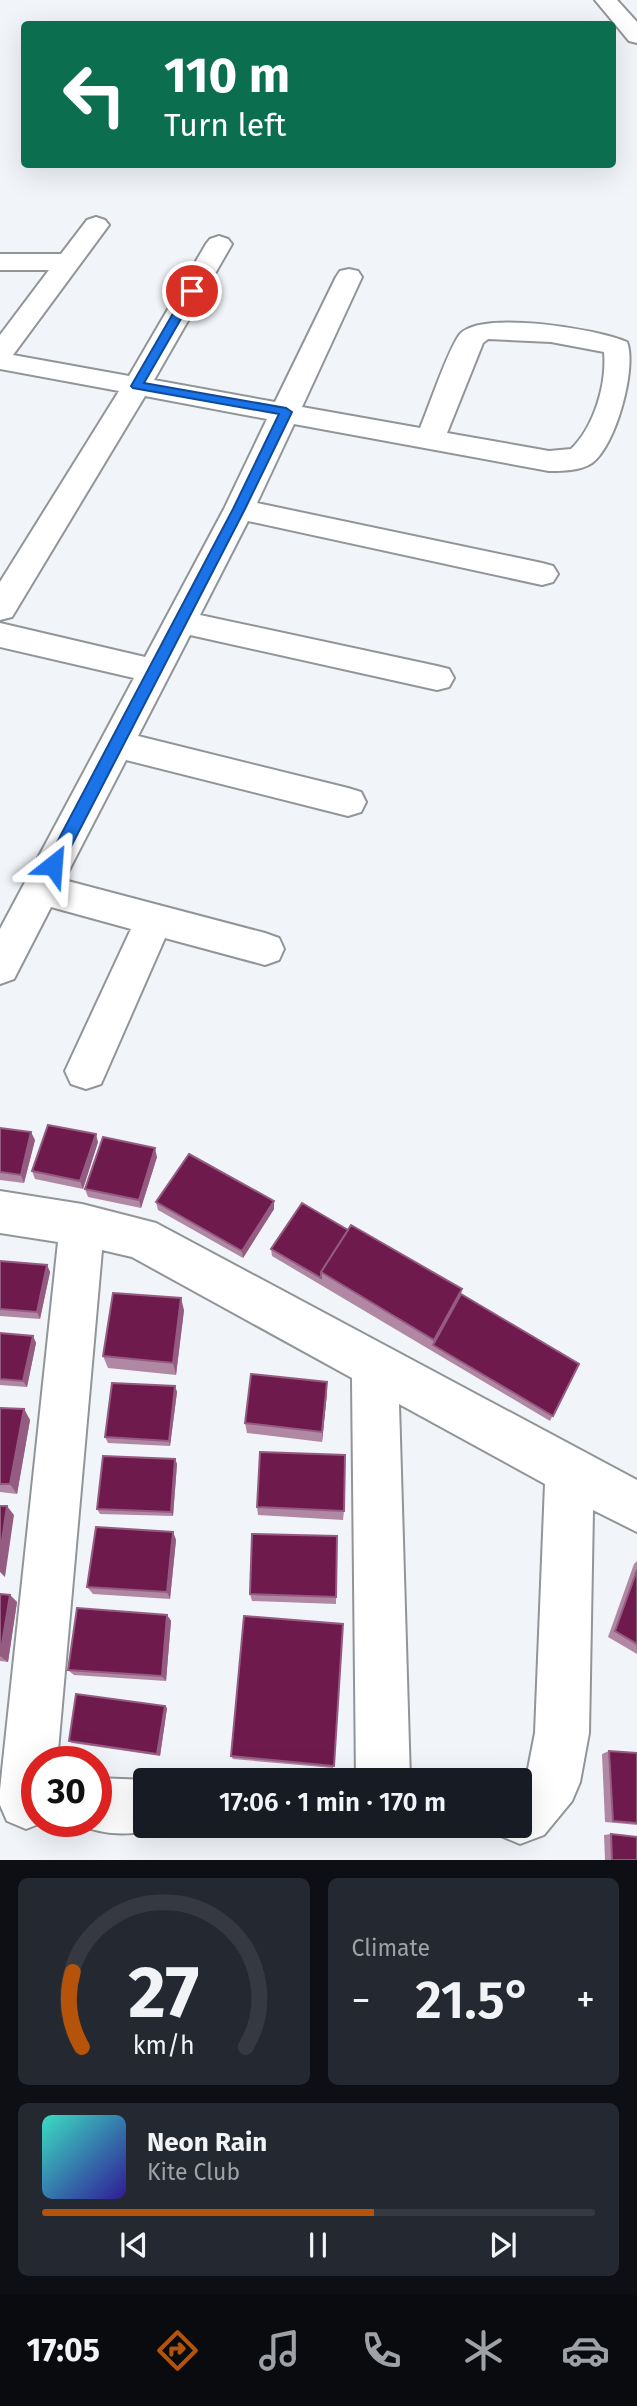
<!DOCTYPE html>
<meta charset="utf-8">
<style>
:root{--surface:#171b24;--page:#242831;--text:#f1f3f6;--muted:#9ea1a6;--line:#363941;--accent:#b45309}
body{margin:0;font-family:"Fira Sans",sans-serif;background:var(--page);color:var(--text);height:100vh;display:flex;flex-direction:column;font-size:26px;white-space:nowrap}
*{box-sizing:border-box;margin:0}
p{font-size:23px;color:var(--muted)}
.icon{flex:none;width:38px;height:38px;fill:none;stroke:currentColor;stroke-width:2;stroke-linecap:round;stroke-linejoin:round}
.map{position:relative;height:1860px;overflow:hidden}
.drawer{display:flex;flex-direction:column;gap:18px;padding:18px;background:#0d0f14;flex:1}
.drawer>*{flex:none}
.banner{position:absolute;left:21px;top:21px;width:595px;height:147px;border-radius:7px;box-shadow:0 7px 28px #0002;background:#0b6e4f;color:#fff;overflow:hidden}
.speed{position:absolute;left:21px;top:1746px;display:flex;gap:14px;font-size:35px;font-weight:700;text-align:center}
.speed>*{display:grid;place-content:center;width:91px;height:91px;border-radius:50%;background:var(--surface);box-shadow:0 7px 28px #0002;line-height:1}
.speed .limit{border:10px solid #d22;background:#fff;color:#111}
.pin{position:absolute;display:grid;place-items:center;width:60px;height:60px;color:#fff;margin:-30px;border:4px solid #fff;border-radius:50%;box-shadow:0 2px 7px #0007}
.me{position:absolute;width:77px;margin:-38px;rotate:28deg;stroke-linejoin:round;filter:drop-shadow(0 0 5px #0008)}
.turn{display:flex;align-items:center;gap:24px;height:147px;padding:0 28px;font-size:32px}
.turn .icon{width:91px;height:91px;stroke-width:2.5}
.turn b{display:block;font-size:49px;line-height:60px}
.big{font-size:52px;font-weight:600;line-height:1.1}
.drawer .card{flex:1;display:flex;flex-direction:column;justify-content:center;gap:10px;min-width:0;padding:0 24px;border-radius:10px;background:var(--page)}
.drawer .dial{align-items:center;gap:0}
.dial svg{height:182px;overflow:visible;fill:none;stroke:var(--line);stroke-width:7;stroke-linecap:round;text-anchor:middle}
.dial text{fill:var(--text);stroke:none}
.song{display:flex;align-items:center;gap:21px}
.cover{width:84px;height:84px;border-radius:10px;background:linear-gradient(135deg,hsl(170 70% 55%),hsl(250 70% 35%))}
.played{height:7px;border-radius:4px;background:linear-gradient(90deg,var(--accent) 60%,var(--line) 60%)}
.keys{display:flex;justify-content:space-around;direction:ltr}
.heat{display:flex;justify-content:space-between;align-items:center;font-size:38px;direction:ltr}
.drawer .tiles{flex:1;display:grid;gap:18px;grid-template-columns:1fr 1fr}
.card:last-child{grid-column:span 2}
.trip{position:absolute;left:133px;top:1768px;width:399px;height:70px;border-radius:7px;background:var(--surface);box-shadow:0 7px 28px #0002;font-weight:600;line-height:70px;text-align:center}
.dock{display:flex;height:112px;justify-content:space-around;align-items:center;background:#090b0e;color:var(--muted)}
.dock .icon{width:49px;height:49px}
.dock .active{color:var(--accent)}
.dock b{font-size:32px;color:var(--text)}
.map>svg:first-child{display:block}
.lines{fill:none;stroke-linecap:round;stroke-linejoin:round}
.minor-casing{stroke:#919598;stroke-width:4}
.minor{fill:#fff;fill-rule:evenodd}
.wall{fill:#b088a3}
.shaded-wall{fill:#955c81}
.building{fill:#6e1a4d;stroke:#955c81;stroke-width:2}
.route{fill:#1a73e8;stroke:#114b97;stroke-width:2}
</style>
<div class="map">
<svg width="637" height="1860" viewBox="0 0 637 1860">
<rect width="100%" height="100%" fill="#f1f5f9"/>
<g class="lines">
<g class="minor-casing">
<path id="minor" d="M595 0H617L637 22V43L629 41Z
M96 217 105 220 109 225 13 355 129 376 206 244 210 239 219 236 228 239 232 244 154 380 275 402 336 277 340 271 349 269 358 271 362 277 302 407 420 428C429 407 448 349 460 334 482 310 598 329 627 342 637 367 616 446 592 463 580 471 562 471 549 471L294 424 257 503 542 563 553 566 558 574 553 582 542 585 248 521 200 615 437 666 449 669 454 678 449 687 437 690 190 635 138 736 348 788 361 792 366 802 361 812 348 816 126 760 64 880 265 933 279 938 284 949 279 960 265 965 165 938 101 1084 86 1089 71 1084 65 1071 131 929 51 907 14 979 0 984V929L134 678 0 647V623L145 657 224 509 267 419 145 396 12 617 0 620V582L119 391 0 369V335L49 270H0V254H61L87 220ZM488 339 551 342 604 352C607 384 594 427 571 449L549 451 447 433 483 343Z
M0 1191 82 1204 156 1223 637 1480V1532L593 1510 589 1733 580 1782 572 1801 544 1835 520 1844 501 1836 496 1825H520V1780L528 1769 535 1733 545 1484 399 1404 410 1780H356L352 1378 132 1257 102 1250 57 1762H37V1822H44L26 1829 7 1821 0 1805V1790L58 1242 0 1233Z
M96 1778 148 1780H145V1825H164C136 1837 105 1836 77 1824L76 1822H96Z"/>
</g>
<use href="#minor" class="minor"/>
</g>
<path class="wall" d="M0 1128 35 1140 24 1183 0 1180Z
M98 1142 83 1189 35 1179 32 1171Z
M157 1157 141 1208 88 1197 85 1189Z
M274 1201V1209L243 1258 158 1210 156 1202Z
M348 1230 462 1289 461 1294 579 1364 550 1421 272 1256 271 1249Z
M0 1261 47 1265 50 1272 40 1319 0 1316Z
M184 1310 176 1375 108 1368 103 1356Z
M0 1333 33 1336 36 1343 27 1387 0 1385Z
M175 1386 177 1392 170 1446 108 1443 105 1437Z
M327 1393 322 1442 247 1433 245 1423Z
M0 1408 24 1409 30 1420 17 1494 0 1492Z
M175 1459 177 1464 173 1516 100 1514 97 1509Z
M257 1507 344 1511 343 1520 258 1515Z
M173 1532 176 1540 170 1599 93 1594 87 1587Z
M337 1536 336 1604 252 1601 250 1594Z
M637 1561V1654L608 1637 634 1564Z
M0 1594 10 1595 17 1602 8 1662 0 1661Z
M167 1615 171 1621 166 1681 74 1675 68 1670Z
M343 1624 333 1768 233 1759 231 1756Z
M165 1706 167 1708 160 1756 72 1743 69 1741Z
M609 1751 637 1753V1825L605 1822 602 1754Z
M611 1834 637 1860H605L604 1835Z"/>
<path class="shaded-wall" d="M31 1132 35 1140 24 1183 21 1175Z
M96 1134 98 1142 83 1189 80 1181Z
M155 1148 157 1157 141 1208 139 1200Z
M274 1201V1209L243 1258 242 1251Z
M47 1265 50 1272 40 1319 37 1312Z
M462 1289 459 1301 433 1345 434 1340Z
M181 1298 184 1310 176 1375 173 1363Z
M33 1336 36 1343 27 1387 23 1381Z
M327 1382V1393L322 1442V1432Z
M175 1386 177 1392 170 1446 169 1441Z
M24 1409 30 1420 17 1494 10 1484Z
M175 1459 177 1464 173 1516 171 1512Z
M7 1506 14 1515 5 1577 0 1572V1554Z
M173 1532 176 1540 170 1599 167 1592Z
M10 1595 17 1602 8 1662 0 1656Z
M167 1615 171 1621 166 1681 162 1676Z
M165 1706 167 1708 160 1756 157 1754Z"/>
<path class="building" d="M48 1125 96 1134 80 1181 32 1171Z
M0 1128 31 1132 21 1175 0 1172Z
M103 1137 155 1148 139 1200 85 1189Z
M189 1154 274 1201 242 1251 156 1202Z
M302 1203 348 1230 321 1272V1278L271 1249Z
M351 1225 462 1289 434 1340 321 1272Z
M0 1261 47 1265 37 1312 0 1309Z
M113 1293 181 1298 173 1363 103 1356Z
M461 1294 579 1364 553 1416 433 1345Z
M0 1333 33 1336 23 1381 0 1379Z
M251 1374 327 1382 322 1432 245 1423Z
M112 1383 175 1386 169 1441 105 1437Z
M0 1408 24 1409 10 1484H0Z
M260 1452 345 1455 344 1511 257 1507Z
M103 1456 175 1459 171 1512 97 1509Z
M0 1506H7L0 1554Z
M96 1527 173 1532 167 1592 87 1587Z
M252 1534 337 1536 336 1597 250 1594Z
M637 1570V1644L615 1631Z
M0 1594 10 1595 0 1656Z
M77 1608 167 1615 162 1676 68 1670Z
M244 1616 343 1624 334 1766 231 1756Z
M76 1694 165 1706 157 1754 69 1741Z
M609 1751 637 1753V1823L613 1821Z
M611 1834 637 1837V1860H612Z"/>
<path class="route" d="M192 288 197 291 144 383 286 408 292 412 245 509 59 870 53 872 45 865 233 509 279 414 133 388 131 386 186 291Z"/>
</svg>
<div class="speed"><div class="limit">30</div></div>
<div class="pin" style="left:192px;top:291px;background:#d93025"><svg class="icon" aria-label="arrive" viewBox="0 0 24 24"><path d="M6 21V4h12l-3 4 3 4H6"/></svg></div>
<svg class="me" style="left:53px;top:865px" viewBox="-20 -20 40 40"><path d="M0-17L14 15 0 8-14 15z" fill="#1a73e8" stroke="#fff" stroke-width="4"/></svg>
<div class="trip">17:06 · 1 min · 170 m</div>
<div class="banner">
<div class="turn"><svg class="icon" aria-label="left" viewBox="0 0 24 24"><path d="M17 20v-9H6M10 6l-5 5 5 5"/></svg><div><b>110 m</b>Turn left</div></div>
</div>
</div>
<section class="drawer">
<div class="tiles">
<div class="card dial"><svg viewBox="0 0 100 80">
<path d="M14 69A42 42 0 1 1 86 69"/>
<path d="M14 69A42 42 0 0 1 10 36" stroke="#b45309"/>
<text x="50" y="56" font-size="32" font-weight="700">27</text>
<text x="50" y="72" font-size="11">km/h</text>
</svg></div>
<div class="card"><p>Climate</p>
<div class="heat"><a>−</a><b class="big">21.5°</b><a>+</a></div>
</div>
<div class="card">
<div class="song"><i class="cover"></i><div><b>Neon Rain</b><p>Kite Club</p></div></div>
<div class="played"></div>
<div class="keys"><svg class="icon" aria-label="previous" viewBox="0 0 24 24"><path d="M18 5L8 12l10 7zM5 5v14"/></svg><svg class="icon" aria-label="pause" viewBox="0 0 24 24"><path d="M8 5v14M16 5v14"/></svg><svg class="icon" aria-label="next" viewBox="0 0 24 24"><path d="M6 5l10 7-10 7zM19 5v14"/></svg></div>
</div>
</div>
</section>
<nav class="dock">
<b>17:05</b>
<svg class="icon active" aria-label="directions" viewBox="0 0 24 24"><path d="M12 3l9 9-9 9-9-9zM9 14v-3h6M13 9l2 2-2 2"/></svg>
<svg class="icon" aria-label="music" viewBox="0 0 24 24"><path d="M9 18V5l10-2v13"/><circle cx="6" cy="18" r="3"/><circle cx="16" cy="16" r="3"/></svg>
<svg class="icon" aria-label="phone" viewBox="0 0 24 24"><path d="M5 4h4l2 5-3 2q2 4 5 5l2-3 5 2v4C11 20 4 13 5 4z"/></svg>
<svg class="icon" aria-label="climate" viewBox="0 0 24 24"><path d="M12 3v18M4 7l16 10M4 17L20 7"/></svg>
<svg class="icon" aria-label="car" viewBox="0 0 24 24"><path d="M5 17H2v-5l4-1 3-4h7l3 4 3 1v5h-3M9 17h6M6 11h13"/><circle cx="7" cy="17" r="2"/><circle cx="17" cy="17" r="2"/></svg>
</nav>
